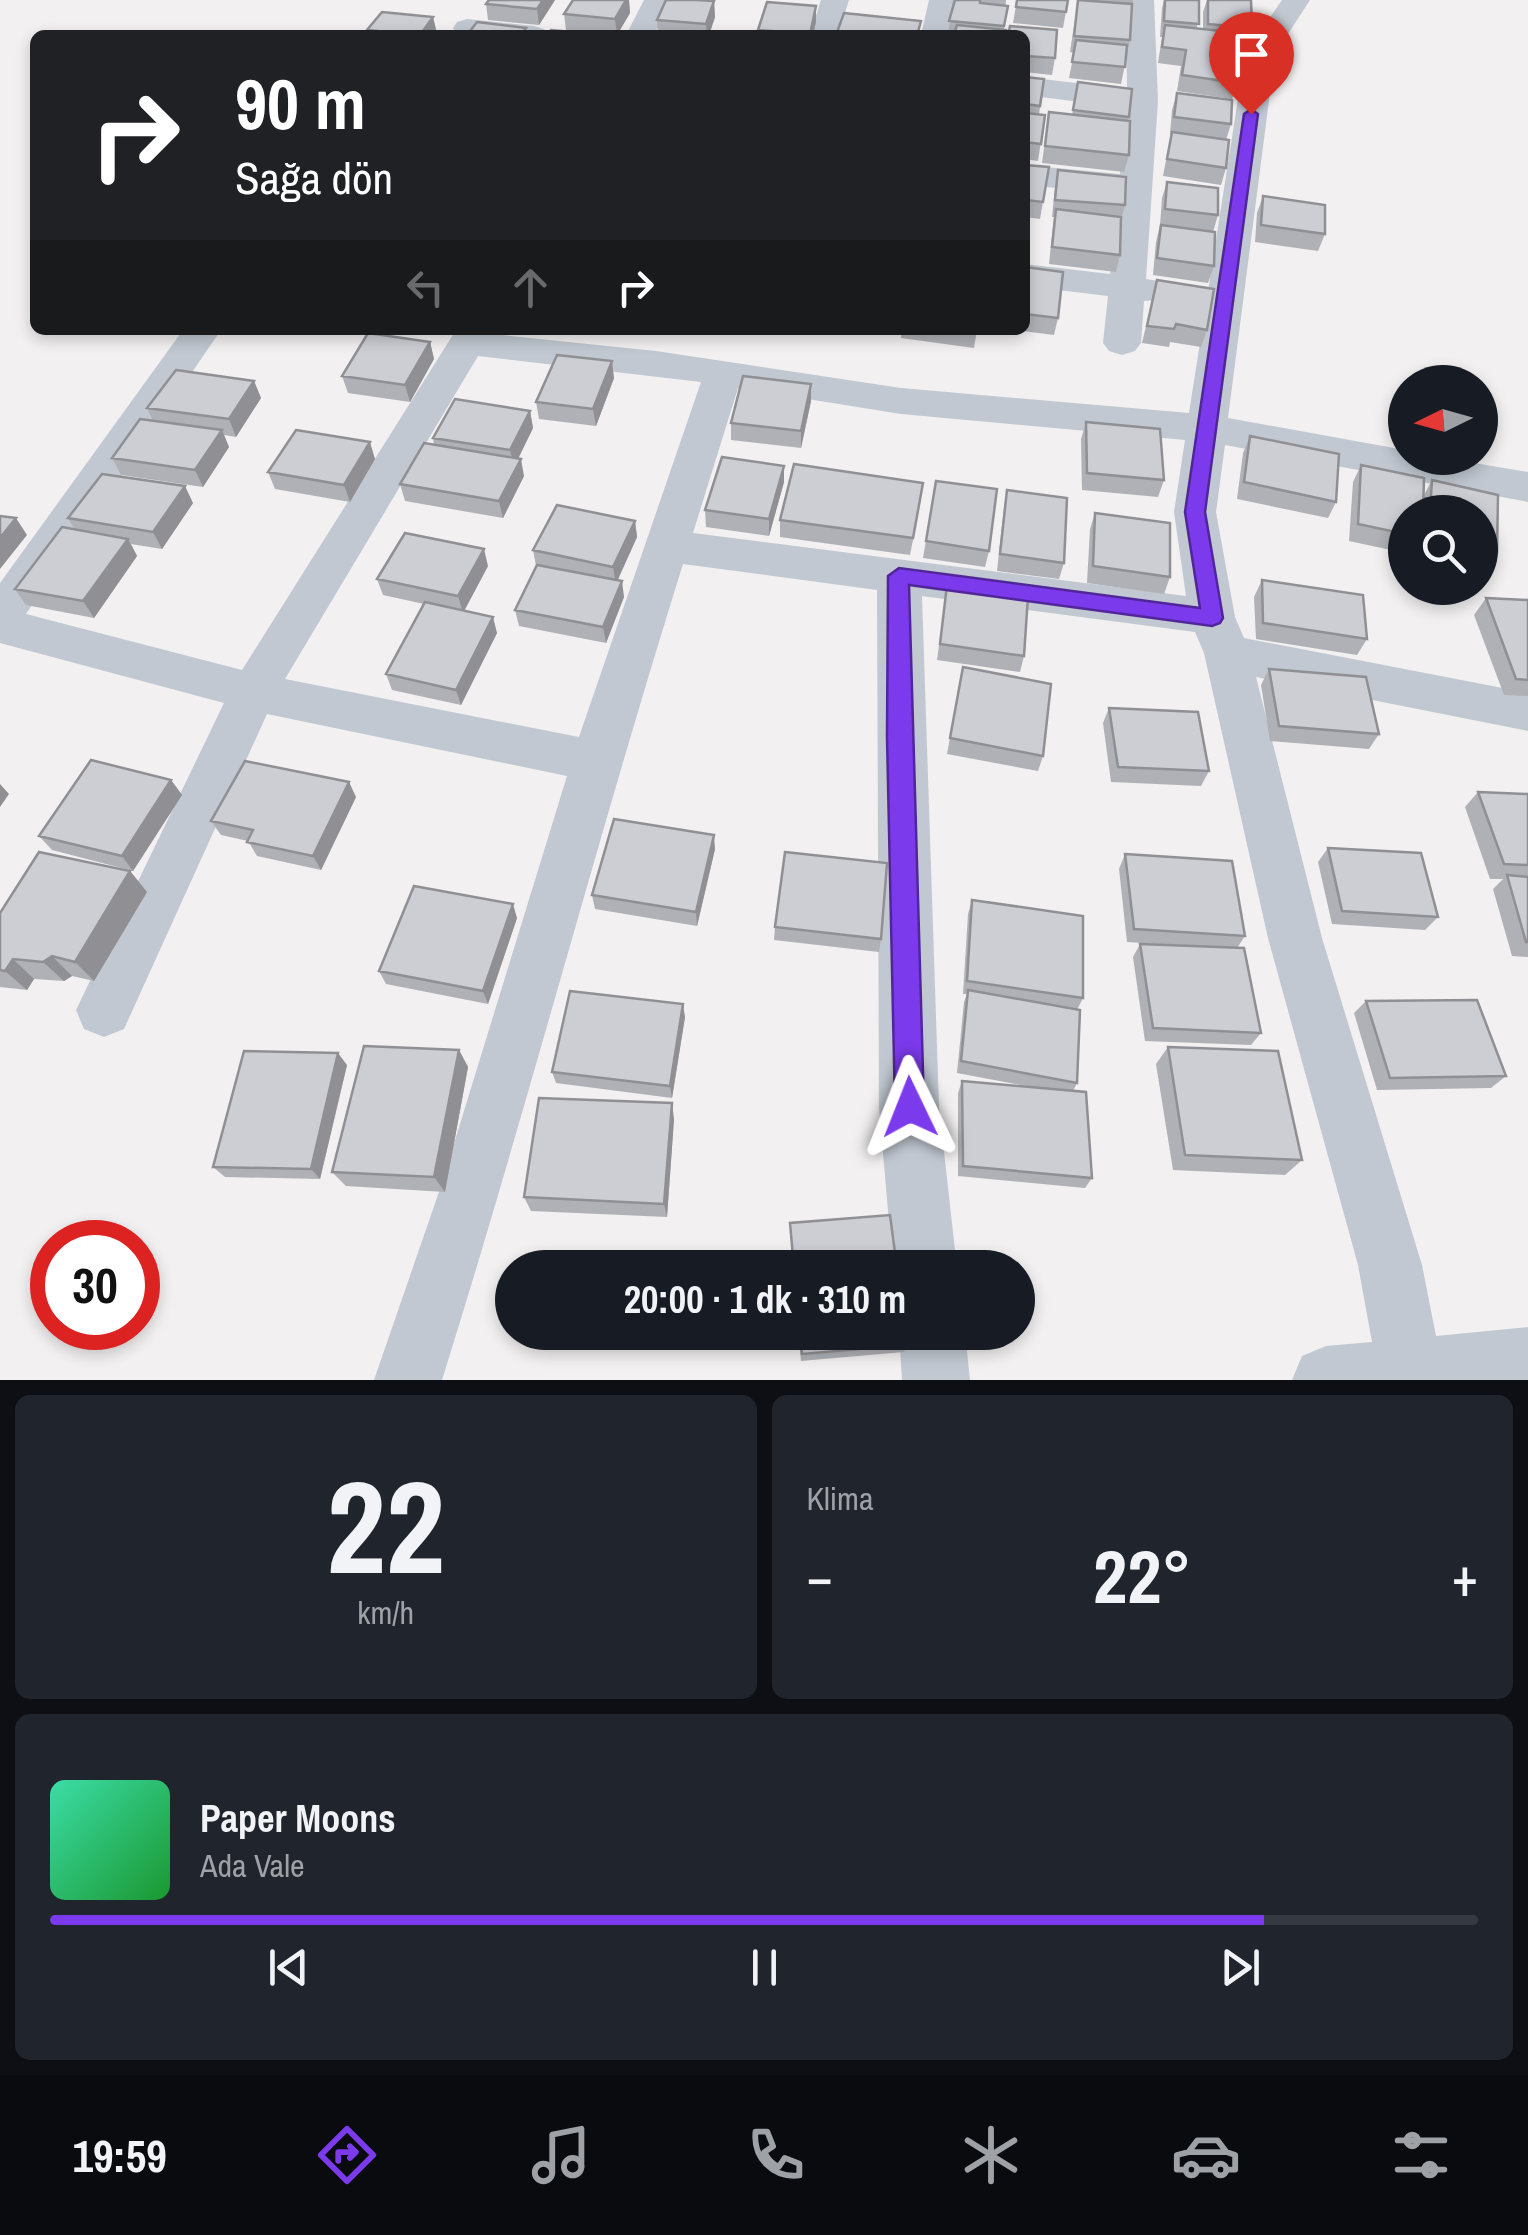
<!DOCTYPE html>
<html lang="tr">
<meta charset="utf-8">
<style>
:root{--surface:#171b24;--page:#20242c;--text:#f1f3f6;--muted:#9ea1a6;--line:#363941;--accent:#7c3aed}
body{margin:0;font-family:"Archivo Narrow",sans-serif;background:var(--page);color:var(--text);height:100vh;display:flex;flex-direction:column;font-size:38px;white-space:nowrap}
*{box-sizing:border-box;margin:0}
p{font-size:32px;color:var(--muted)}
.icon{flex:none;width:55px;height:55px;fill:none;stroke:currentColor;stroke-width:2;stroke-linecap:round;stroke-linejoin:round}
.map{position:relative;height:1380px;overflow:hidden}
.side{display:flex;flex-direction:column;gap:15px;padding:15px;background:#0d0f14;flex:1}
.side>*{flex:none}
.guide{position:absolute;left:30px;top:30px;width:1000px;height:305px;border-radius:15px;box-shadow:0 5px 15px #0003;background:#202124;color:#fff;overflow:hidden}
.needle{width:65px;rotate:265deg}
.tools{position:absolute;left:1388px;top:365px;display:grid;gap:20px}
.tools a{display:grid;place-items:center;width:110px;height:110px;border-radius:50%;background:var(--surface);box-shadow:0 5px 15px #0003;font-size:50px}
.speed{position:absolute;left:30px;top:1220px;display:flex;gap:20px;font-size:50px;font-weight:700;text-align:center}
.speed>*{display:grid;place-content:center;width:130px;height:130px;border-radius:50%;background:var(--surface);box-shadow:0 5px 15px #0003;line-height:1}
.speed .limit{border:15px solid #d22;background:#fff;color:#111}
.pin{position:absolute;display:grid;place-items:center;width:85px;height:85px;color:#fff;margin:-102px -42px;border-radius:50% 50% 50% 0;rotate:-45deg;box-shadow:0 0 10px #0007}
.pin .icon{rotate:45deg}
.me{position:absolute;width:110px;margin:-55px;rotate:358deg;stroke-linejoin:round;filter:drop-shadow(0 0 8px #0008)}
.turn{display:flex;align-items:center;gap:35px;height:210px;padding:0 40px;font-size:45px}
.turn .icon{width:130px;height:130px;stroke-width:2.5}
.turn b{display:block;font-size:70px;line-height:85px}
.lanes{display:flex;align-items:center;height:95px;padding:0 40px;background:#0003;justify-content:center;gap:50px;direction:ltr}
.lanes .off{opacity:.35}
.big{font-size:75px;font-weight:700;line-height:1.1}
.side .widget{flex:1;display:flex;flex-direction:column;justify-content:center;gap:15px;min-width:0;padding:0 35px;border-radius:15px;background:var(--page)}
.side .dial{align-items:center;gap:0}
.dial b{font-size:130px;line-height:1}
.song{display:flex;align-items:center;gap:30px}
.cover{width:120px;height:120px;border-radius:15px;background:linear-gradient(135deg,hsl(160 70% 55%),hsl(130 70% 35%))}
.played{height:10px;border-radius:5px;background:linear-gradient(90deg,var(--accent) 85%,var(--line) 85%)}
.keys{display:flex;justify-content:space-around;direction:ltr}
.heat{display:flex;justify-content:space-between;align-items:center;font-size:55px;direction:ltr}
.side .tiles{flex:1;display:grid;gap:15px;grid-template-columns:1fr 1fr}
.widget:last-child{grid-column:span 2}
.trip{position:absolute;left:495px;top:1250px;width:540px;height:100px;border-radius:50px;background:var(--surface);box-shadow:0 5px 15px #0003;font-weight:700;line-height:100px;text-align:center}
.menu{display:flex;height:160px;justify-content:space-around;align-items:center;background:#090b0e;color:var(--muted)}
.menu .icon{width:70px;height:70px}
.menu .active{color:var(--accent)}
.menu b{font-size:45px;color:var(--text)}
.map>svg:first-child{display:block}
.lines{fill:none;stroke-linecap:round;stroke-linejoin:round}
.street{fill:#c1c8d1;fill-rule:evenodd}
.wall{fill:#b0b1b6}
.shaded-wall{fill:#909094}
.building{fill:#cdced4;stroke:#909094;stroke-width:2.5}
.route{fill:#7c3aed;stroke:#51269a;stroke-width:2.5}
</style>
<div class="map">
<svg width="1528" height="1380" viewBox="0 0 1528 1380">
<rect width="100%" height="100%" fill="#f2f0f0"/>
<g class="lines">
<path class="street" d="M644 0H672L654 35H626Z
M821 0H849L838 35H810Z
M929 0H957L949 35H921Z
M1126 0H1154L1158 101 1146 279 1169 283 1174 291 1169 299 1144 301 1141 343 1135 351 1122 355 1109 351 1103 343 1108 296 1025 286V264L1110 274 1118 194 1025 185V165L1120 174 1127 108 1025 95V77L1127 89Z
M1282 0H1310L1275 54 1228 418 1405 450V458H1445L1528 472V502L1225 445 1216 512 1235 617 1244 638 1528 693V731L1256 677 1322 938 1422 1265 1436 1336 1528 1327V1380H1292L1302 1356 1326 1346 1372 1342 1358 1265 1268 938 1204 653 1195 632 922 596 939 1107 957 1268H893L879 1107 877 590 683 564C598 835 527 1109 442 1380H374L440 1189 567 776 267 714 124 1029 104 1037 84 1029 76 1010 224 703 0 643V583L183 330H221L26 614 242 670 456 330H494L492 334 656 351 901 388 1189 413 1245 54ZM478 356 701 382 579 737 285 679ZM738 388 901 414 1185 440 1174 512 1186 596 693 533Z
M467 19 534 26 544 29 548 35 457 34 453 28 457 22Z
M899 1332H965L970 1380H902Z"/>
</g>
<path class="wall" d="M489 0H555L539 25 488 20 486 4Z
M573 0H629L630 13 617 35 566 30 564 14Z
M953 0H1006L1004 30 1006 35H948Z
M1017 0H1068L1063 28 1013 23Z
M1078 0H1133L1130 40 1121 84 1069 78 1074 53 1070 52Z
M1164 0H1199L1197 28 1203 29V12L1207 0H1251L1252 28 1247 45 1240 44 1237 83 1232 99 1177 91 1181 66 1158 63 1162 37H1160L1162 8Z
M714 1 715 17 709 35H658L657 20Z
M433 17 437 34 436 35H368L367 30Z
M816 22 813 35H758V30Z
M1025 35 1055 58 1052 75 1025 72Z
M1025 77 1044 79 1039 114 1045 115 1038 161 1025 159Z
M1078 82 1132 89 1128 121 1129 155 1124 172 1042 163 1049 112 1072 115Z
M1177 93 1231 124 1226 140V168L1221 185 1163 176 1171 134H1170L1172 110Z
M1025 165 1049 167 1040 219 1025 217Z
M1058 170 1125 205 1121 220 1120 255 1116 272 1049 264 1054 217H1052L1055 187Z
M1167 182 1218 215 1213 232 1214 266 1208 283 1153 275 1156 242 1160 225 1162 198Z
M1263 196 1325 234 1318 251 1255 242 1257 213Z
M1025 267 1058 318 1054 335 1015 330H1025Z
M1157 280 1207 330 1201 347 1170 342 1169 347 1142 343Z
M902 330H977L974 348 901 338Z
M430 342 434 359 410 402 348 393 342 376Z
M614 378 596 426 539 419 536 402Z
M254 381 261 398 236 437 224 435 229 447 203 487 121 475 112 458 153 421 147 408Z
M811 384V401L801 448 731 440V423Z
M530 411 533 428 518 459 524 476 503 518 405 501 400 484 434 445 433 438Z
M1086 422 1164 480 1158 497 1082 490 1081 439Z
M1250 436 1336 502 1328 518 1237 499 1243 453Z
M375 459 350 502 275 489 268 472Z
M1361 465 1424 478V495L1432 480 1498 495 1497 552 1486 569 1480 568V512H1405V553L1349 541 1353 482Z
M784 466V482L769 536 706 527 705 510Z
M936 481 989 551 985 567 923 558Z
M1007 490 1064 563 1059 579 997 571 1004 507Z
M921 499 910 555 780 537V520Z
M193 503 162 549 131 544 137 556 94 618 26 605 15 589 75 530 68 518Z
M1095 513 1170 577 1164 594 1087 583 1090 529Z
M635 521 637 537 617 580 624 597 606 643 519 626 515 610 536 566 533 550Z
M488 566 464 611 497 633 461 705 392 690 386 674 424 604 383 595 377 579Z
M1262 580 1367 639 1357 655 1256 639 1254 597Z
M1486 598 1528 600V696L1504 695 1474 615Z
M945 602 1024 656 1020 672 937 660Z
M963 667 1043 756 1038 771 947 754Z
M1269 669 1379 734 1369 749 1270 741 1261 685Z
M1109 708 1209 771 1201 786 1111 782 1103 723Z
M171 780 182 795 133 871 52 850 39 836Z
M1478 792 1528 794V957L1512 956 1493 889 1503 879H1490L1465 807Z
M356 797 321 870 257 856 248 841 221 835 211 821Z
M1328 848 1438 917 1425 930 1332 924 1318 862Z
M715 849 697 926 595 909 592 895Z
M1125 854 1245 936 1237 948 1261 1033 1251 1045 1145 1041 1133 957 1140 944 1186 946 1127 942 1119 869Z
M130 871 147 892 94 981 72 976 64 981 34 979 27 990 0 987V913Z
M972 900 1083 998 1077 1010V1083L1073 1091 1092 1178 1085 1188 958 1176V1093L962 1081 1032 1087 957 1073 964 1002 967 994H963L968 914Z
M517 918 488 1004 386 984 379 971Z
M775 927 881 939 879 952 774 940Z
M1366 1001 1506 1076 1491 1088 1377 1090 1354 1013Z
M685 1017 672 1098 556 1083 552 1072Z
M1168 1047 1302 1160 1285 1175 1173 1170 1156 1064Z
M459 1050 468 1067 445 1192 346 1186 332 1172Z
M347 1065 320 1179 225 1177 213 1167Z
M674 1119 667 1217 531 1211 524 1197Z
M798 1332H906L907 1345 904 1352 801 1361Z"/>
<path class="shaded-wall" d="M543 0H555L539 25 537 9Z
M626 0H629L630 13 617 35 615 19Z
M714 1 715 17 709 35H707L706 24Z
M816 6V22L813 35H810Z
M433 17 437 34 436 35H420Z
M430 342 434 359 410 402 405 385Z
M612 361 614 378 596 426 593 409Z
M254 381 261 398 236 437 229 419Z
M811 384V401L801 448V431Z
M530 411 533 428 514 467 510 450Z
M222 430 229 447 203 487 195 470Z
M370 442 375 459 350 502 344 485Z
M521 459 524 476 503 518 499 501Z
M784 466V482L769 536V519Z
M185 486 193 503 162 549 153 532Z
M16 518 27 535 0 569V538Z
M635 521 637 537 616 584 613 567Z
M128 539 137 556 94 618 83 601Z
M484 549 488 566 463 613 458 596Z
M622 581 624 597 606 643 603 627Z
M493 617 497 633 461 705 456 690Z
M171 780 182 795 133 871 122 856Z
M349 782 356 797 321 870 313 856Z
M0 784 9 794 0 807Z
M714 835 715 849 697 926 696 912Z
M130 871 147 892 94 981 75 962Z
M513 904 517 918 488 1004 483 991Z
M52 956 72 976 64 981 43 962Z
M13 959 34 979 27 990 5 971Z
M683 1004 685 1017 672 1098 670 1086Z
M459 1050 468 1067 445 1192 434 1177Z
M338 1053 347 1065 320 1179 311 1169Z
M672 1103 674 1119 667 1217 664 1204Z"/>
<path class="building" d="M489 0H543L537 9 486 4Z
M573 0H626L615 19 564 14Z
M666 0H696L714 1 706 24 657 20Z
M955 0H980V3L1008 6 1004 26 949 21Z
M1017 0H1068L1066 12 1016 7Z
M1078 0 1132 4 1130 40 1074 36Z
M1165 0H1199V24L1164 21Z
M1208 0H1251L1252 28 1208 24Z
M767 2 816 6 810 34 758 30Z
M382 12 433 17 420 35 367 30Z
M844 13 921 21 917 35H836Z
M477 22 526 28 521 35H467Z
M957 25 1006 30 1005 35H954Z
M1165 25 1240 33 1237 83 1182 75 1186 50 1162 47Z
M1010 26 1057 30 1055 58 1025 56V35H1008Z
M551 30 604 35H548Z
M1076 40 1127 45 1125 67 1072 62Z
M1025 77 1044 79 1040 106 1025 104Z
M1078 82 1132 89 1129 117 1073 110Z
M1177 93 1232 100 1231 124 1174 117Z
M1049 112 1130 121 1129 155 1045 146Z
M1025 113 1045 115 1041 144 1025 142Z
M1172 132 1229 140 1226 168 1167 159Z
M1025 165 1049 167 1043 202 1025 200Z
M1058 170 1126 177 1125 205 1055 200Z
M1167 182 1218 188V215L1165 209Z
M1263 196 1325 205V234L1261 225Z
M1056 209 1121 217 1120 255 1052 247Z
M1161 225 1215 232 1214 266 1157 258Z
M1025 267 1063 272 1058 318 1025 314Z
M1157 280 1214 289 1207 330 1176 324 1174 329 1147 326Z
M368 333 430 342 405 385 342 376Z
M557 355 612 361 593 409 536 402Z
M176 370 254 381 229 419 147 408Z
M743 376 811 384 801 431 731 423Z
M455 399 530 411 510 450 433 438Z
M140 419 222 430 195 470 112 458Z
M1086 422 1160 429 1164 480 1087 473Z
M296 430 370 442 344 485 268 472Z
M1250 436 1339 454 1336 502 1244 482Z
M424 443 521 459 499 501 400 484Z
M722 457 784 466 769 519 705 510Z
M794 464 923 483 913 538 780 520Z
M1361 465 1424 478 1423 512H1405V534L1358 524Z
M102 474 185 486 153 532 68 518Z
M1432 480 1498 495 1497 552 1480 548V512H1430Z
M936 481 997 489 989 551 926 541Z
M1007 490 1067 498 1064 563 1000 554Z
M557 505 635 521 613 567 533 550Z
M1095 513 1170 523V577L1093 566Z
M0 516 16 518 0 538Z
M62 527 128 539 83 601 15 589Z
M405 533 484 549 458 596 377 579Z
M537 565 622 581 603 627 515 610Z
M1262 580 1363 595 1367 639 1263 623Z
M947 585 1028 596 1024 656 940 644Z
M1486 598 1528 600V680L1516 679Z
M425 602 493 617 456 690 386 674Z
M963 667 1051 684 1043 756 950 738Z
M1269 669 1366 677 1379 734 1279 726Z
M1109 708 1198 712 1209 771 1118 767Z
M91 760 171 780 122 856 39 836Z
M245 761 349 782 313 856 247 842 253 830 211 821Z
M1478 792 1528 794V865L1504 864Z
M614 819 714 835 696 912 592 895Z
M1328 848 1421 853 1438 917 1342 911Z
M39 852 130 871 75 962 52 956 43 962 13 959 5 971 0 970V913Z
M785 852 887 863 881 939 775 927Z
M1125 854 1232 861 1245 936 1134 929Z
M1507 875 1528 877V942H1526Z
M414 886 513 904 483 991 379 971Z
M972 900 1083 916V998L967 981Z
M1140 944 1244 948 1261 1033 1153 1028Z
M968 990 1080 1010 1077 1083 961 1061Z
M570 991 683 1004 670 1086 552 1072Z
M1477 1000 1506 1076 1390 1078 1366 1001Z
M364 1046 459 1050 434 1177 332 1172Z
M1168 1047 1278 1051 1302 1160 1185 1155Z
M244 1051 338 1053 311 1169 213 1167Z
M962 1081 1086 1092 1092 1178 963 1166Z
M539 1098 672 1103 664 1204 524 1197Z
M890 1215 897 1268H794L790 1223Z
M800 1332H906L907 1345 802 1354Z"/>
<path class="route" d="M1251 109 1258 114 1205 512 1223 618 1220 623 1212 626 909 585 924 1107 920 1117 910 1121 899 1117 895 1107 887 737 888 576 899 568 1200 608 1185 512 1244 114Z"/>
</svg>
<div class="tools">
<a><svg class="needle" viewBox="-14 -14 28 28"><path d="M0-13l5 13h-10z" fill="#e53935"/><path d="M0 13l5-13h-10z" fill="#9ea1a6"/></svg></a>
<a><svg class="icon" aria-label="search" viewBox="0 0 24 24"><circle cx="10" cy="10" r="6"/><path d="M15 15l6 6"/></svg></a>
</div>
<div class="speed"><div class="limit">30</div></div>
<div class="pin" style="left:1251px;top:114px;background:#d93025"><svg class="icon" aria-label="arrive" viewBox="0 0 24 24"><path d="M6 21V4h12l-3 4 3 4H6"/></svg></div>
<svg class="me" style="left:910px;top:1107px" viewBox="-20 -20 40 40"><path d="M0-17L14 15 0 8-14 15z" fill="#7c3aed" stroke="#fff" stroke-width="4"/></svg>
<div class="trip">20:00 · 1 dk · 310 m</div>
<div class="guide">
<div class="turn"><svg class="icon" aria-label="right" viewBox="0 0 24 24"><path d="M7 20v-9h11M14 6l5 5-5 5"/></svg><div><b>90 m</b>Sağa dön</div></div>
<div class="lanes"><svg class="icon off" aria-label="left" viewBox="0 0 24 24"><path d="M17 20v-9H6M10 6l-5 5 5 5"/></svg><svg class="icon off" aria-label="ahead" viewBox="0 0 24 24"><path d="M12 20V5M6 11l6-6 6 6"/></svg><svg class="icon" aria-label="right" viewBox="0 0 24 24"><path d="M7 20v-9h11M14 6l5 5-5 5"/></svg></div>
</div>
</div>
<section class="side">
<div class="tiles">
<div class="widget dial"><b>22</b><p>km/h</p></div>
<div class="widget"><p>Klima</p>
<div class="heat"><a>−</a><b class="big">22°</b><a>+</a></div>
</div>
<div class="widget">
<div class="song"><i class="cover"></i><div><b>Paper Moons</b><p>Ada Vale</p></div></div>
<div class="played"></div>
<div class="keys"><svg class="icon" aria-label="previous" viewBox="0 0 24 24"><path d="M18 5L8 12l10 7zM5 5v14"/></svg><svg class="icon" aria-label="pause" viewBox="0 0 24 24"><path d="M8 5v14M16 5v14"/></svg><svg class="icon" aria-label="next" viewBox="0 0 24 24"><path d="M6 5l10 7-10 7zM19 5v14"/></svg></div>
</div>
</div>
</section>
<nav class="menu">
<b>19:59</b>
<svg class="icon active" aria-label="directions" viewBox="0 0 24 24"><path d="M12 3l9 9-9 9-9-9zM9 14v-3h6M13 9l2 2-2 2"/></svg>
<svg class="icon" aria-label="music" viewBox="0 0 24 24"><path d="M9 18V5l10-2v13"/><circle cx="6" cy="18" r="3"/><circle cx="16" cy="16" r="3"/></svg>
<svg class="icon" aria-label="phone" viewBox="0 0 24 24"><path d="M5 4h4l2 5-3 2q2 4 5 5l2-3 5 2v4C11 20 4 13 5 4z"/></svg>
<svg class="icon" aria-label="climate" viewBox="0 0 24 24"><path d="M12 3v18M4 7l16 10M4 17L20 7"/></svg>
<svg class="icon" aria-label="car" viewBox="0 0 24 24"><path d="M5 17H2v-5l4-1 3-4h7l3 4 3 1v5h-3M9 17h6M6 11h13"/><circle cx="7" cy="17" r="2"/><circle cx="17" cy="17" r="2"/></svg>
<svg class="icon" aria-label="filters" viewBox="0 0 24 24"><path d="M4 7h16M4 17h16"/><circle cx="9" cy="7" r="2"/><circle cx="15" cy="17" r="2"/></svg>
</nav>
